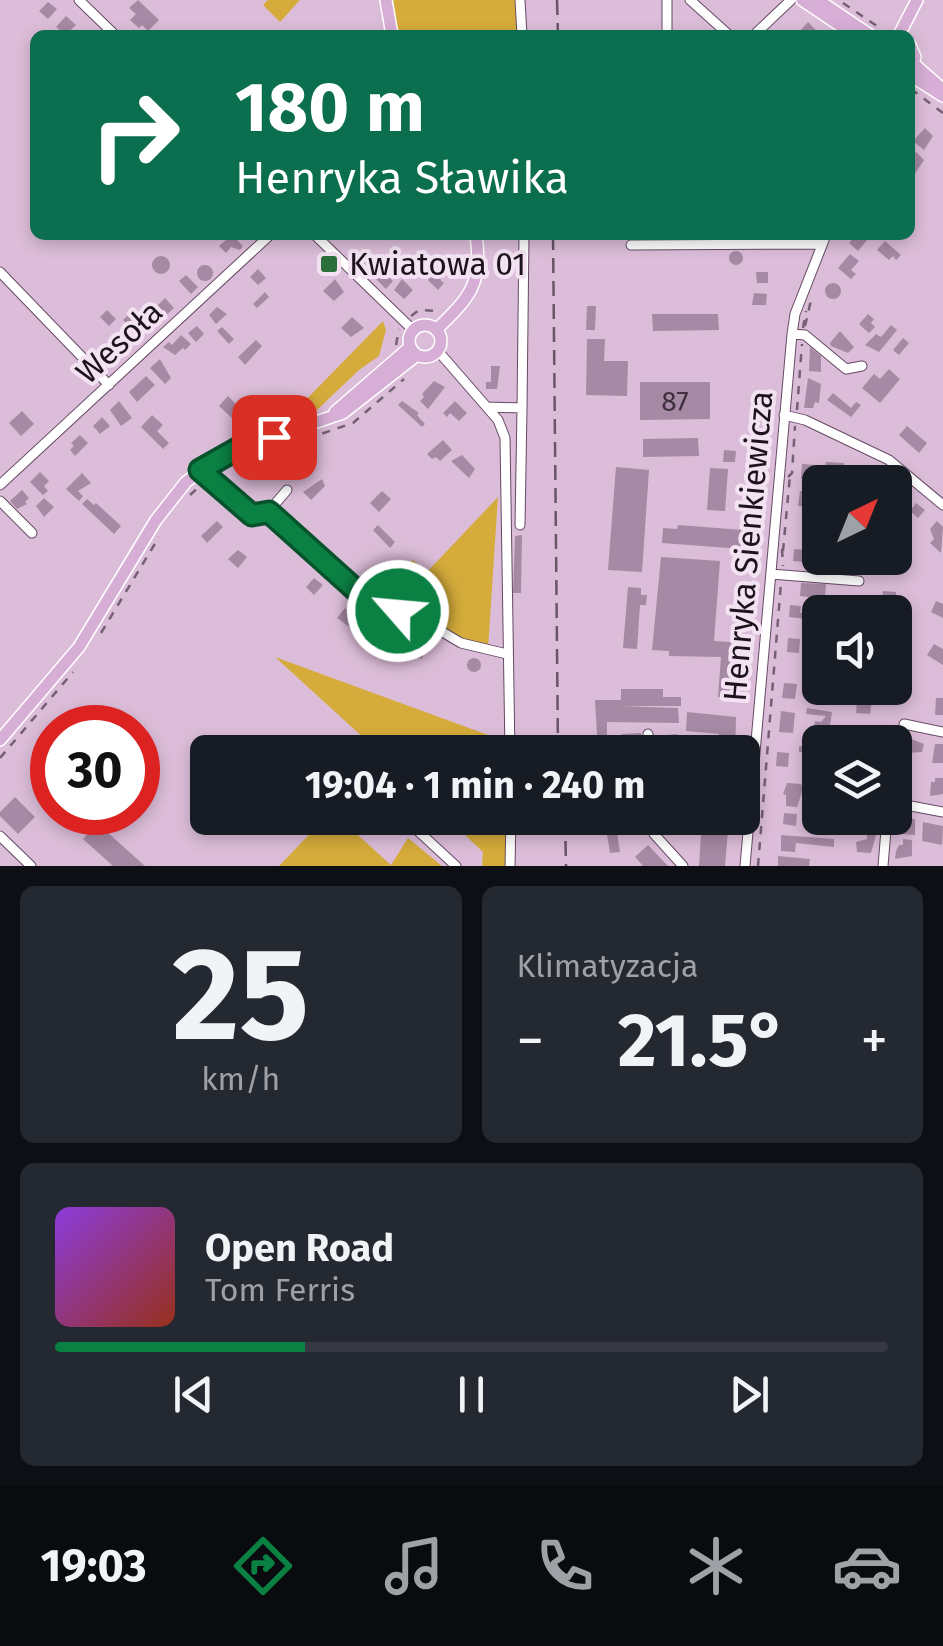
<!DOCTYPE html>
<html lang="pl">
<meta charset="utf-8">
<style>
:root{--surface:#171b24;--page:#242831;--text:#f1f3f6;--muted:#9ea1a6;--line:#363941;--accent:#0b8043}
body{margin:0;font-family:"Fira Sans",sans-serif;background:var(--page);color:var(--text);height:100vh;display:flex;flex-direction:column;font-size:38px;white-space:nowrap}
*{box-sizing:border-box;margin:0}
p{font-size:32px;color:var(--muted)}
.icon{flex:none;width:55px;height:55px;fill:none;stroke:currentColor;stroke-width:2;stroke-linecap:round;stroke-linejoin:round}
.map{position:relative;height:866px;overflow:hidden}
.sheet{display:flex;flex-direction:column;gap:20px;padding:20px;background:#0d0f14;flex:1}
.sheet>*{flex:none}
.banner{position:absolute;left:30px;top:30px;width:885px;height:210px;border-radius:15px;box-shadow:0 5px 15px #0003;background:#0b6e4f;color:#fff;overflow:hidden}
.needle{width:65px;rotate:43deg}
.fabs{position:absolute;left:802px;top:465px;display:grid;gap:20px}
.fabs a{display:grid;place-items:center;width:110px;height:110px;border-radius:15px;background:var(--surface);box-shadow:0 5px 15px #0003;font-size:50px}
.speed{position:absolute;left:30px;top:705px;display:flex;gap:20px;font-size:50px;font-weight:700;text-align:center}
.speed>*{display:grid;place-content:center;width:130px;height:130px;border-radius:50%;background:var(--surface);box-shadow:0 5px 15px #0003;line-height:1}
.speed .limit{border:15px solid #d22;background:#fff;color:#111}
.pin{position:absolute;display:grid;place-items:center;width:85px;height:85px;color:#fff;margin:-42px;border-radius:20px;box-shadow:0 5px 15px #0006}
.me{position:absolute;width:110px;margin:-55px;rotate:297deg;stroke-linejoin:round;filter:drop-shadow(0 0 8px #0008)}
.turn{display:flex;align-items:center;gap:35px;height:210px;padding:0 40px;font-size:45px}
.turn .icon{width:130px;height:130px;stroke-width:2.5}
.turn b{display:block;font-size:70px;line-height:85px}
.big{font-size:75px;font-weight:700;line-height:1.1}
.sheet .tile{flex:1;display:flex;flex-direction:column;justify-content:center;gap:15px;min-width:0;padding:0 35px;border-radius:15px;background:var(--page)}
.sheet .dial{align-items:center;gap:0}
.dial b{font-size:130px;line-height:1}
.song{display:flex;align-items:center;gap:30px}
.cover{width:120px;height:120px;border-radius:15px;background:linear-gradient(135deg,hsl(270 70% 55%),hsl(10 70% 35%))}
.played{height:10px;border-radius:5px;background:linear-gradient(90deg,var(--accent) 30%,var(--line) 30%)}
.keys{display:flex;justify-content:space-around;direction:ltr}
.heat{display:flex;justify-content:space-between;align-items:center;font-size:55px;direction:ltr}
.sheet .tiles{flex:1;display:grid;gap:20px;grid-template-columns:1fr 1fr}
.tile:last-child{grid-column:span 2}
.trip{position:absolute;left:190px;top:735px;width:570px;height:100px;border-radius:15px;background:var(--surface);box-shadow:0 5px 15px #0003;font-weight:700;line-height:100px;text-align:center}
.menu{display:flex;height:160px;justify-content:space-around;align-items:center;background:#090b0e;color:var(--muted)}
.menu .icon{width:70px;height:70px}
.menu .on{color:var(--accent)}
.menu b{font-size:45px;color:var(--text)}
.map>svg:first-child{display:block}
.green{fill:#d5ac3b}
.building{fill:#a689a4}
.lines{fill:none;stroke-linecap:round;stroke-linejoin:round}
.minor-casing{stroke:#654a63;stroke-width:11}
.major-casing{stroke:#fff;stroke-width:14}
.path{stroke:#746072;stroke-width:2.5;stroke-dasharray:8 8;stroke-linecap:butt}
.minor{stroke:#fff;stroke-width:9}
.major{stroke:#d7aed5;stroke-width:11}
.rail{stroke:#685566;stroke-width:2.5;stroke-dasharray:15 8;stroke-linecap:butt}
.route-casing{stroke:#07532c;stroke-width:25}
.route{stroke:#0b8043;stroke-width:18}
.poi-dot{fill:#2b6f3a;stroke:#f3e3f2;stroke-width:4}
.labels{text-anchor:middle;stroke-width:8;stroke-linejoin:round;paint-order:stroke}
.number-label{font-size:28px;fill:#40303f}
.poi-label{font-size:32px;fill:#1e131d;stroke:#f3e3f2;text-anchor:start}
.street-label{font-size:32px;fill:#1e131d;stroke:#f3e3f2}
</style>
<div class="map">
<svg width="943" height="866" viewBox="0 0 943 866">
<rect width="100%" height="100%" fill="#dcbdd9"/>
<path class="green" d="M268 0H300L280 22 263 5Z
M386 0H520L521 35H392Z
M383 321 386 330 379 356 359 370 317 410 288 418Z
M498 497 488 649 367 596 413 560 427 572Z
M275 657 510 743V752H379Z
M325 818H339L391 865 408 838 442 866H279Z
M447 818H511L510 866H482L483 852Z"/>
<path class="building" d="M138 0 159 20 148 31 142 25 139 28 130 20 136 14 129 8Z
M48 2 57 9 48 19 39 11Z
M66 16 76 25 65 35 56 27Z
M808 22 818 32 815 35 799 32Z
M925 128 933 136 924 150 913 141Z
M916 152 924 160 914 175 910 171V159Z
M232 235 243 246 240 250 231 247 226 253 219 246Z
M651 235H672V240H651Z
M856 235 868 239 858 251 849 243Z
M885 241 901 255 896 260 893 256 889 260 877 250Z
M394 250 417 273 412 278 389 255Z
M729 258a7 7 0 1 1 14 0a7 7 0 1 1-14 0Z
M364 252 373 260 365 269 356 260Z
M850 254 859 261 851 270 856 274 851 279 838 268Z
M152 265a9 9 0 1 1 18 0a9 9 0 1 1-18 0Z
M444 263 450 270 440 280 444 283 438 290 428 280Z
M197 273a8 8 0 1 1 16 0a8 8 0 1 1-16 0Z
M258 269 266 278 258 285 250 277Z
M382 271 393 281 386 289 375 278Z
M756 272H768V283H757Z
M186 275 198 287 191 294 179 281Z
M335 279 344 292 334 301 323 291Z
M402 279 413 290 404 299 394 290Z
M825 291a8 8 0 1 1 16 0a8 8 0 1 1-16 0Z
M265 292 269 297 257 308 253 304Z
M754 293 767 294 766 305H752Z
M165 298 174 308 163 318 154 309Z
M587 306H596L595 330H586Z
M217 307 227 314 216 324 209 315Z
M134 309 144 319 133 331 123 320Z
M107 310 116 319 109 326 100 317Z
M652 314H718L719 330 653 331Z
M868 314 874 319 871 323 875 327 869 333 859 324Z
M352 317 364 328 351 337 341 328Z
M891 325 897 330 879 352 865 345 876 334 881 337Z
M197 326 204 334 196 342 188 333Z
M222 327 234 339 229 344 217 331Z
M840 331 854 347 848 353 831 346 830 343Z
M181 335 191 344 185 350 183 348 175 355 163 347 169 342 172 345Z
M903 338 909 343 899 355 893 350Z
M587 339H605L604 361H628L627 396 586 395Z
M256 340 262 346 245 365 238 357Z
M810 347 821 356V372L809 371Z
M160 359 171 378 165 384 150 368Z
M491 366H500L497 389H486V382H491Z
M889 369 900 379 880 403 862 388 874 374 880 379Z
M146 376 155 385 137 402 129 392Z
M808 378 821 384 819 403 815 402 813 408H804Z
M434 381 445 387 428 409 420 401 424 397 422 394Z
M640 382H710V419L640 420Z
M833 393 851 408 856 402 861 405 851 417 827 400Z
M228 396 242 410 233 419 219 406Z
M119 401 132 418 121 426 110 410Z
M402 401 419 413 417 415 425 424 422 427 398 405Z
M455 401 467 413 459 421 450 413 447 417 443 413Z
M22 411 34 424 21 436 9 423Z
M152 415 163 425 157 431 169 443 163 449 141 427Z
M102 417 110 426 100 434 93 426Z
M907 426 927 443 919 453 899 435Z
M80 435 88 443 75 456 70 450 74 446 71 443Z
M698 438 699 456 643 457V439Z
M443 440 452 450 440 461 436 457 432 459 427 454Z
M724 450 736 451 735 462H723Z
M303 454 316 466 308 475 303 471 298 476 290 469Z
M462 455 475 469 469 478 451 461Z
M826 462 844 463 843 471 825 469Z
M802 464 815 465 813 480 801 479Z
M616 467 649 470 642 572 608 570Z
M710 468 728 469 725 511 707 510Z
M40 472 49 481 44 486 48 491 43 495 30 482Z
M82 473 91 483 78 491 83 496 79 501 66 489Z
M322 479 325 486 311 500 303 492Z
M22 490 29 498 25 502 27 504 17 509 10 501Z
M382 491 391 499 379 512 370 503Z
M800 491 812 492 811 507 798 506Z
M44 498 54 507 44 517 36 506Z
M87 499 94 505 96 503 121 526 114 534 82 504Z
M916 503 925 510 918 518 910 511Z
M217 521 223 527 207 543 201 536Z
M937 521 943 527 941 553 930 543 934 539 930 529Z
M378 525 395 542 390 548 373 530Z
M678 525 743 530 742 549 662 543 663 528 677 529Z
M522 535 521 593H513L515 536Z
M898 543H904V563L897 562Z
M794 549 805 550 804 562 793 561Z
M238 550 247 557 238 568 228 559Z
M661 557 720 561 714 641 743 643 739 698 718 697 721 657 669 656V651L652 650Z
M817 558H831L830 565 817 566Z
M314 578 323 585 314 595 306 587Z
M801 583 826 584 825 599 800 596Z
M628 587 641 588V595H647L646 605H640L637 649 623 648Z
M883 591 896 592 895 607 881 606Z
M936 601 943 604V618L931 612Z
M790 605 801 606 800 613 807 611V619L789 617Z
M345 608 359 619 352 629 337 618Z
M379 611 386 613 379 635 373 634Z
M810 629 820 630V643L809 642Z
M788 638 800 639 799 653 787 652Z
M378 642 393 650 391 655 376 647Z
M412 642 426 646 422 659 407 654Z
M934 644 943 649V665L927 655Z
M467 665a7 7 0 1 1 14 0a7 7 0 1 1-14 0Z
M810 676 820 678V688H835L833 701 807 697Z
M784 683 797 684 795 699 782 698Z
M621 689H663V697H681V706H620L678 708 679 723 607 722V752H598L595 700H621Z
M936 698H943V715H935Z
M857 699 872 700 870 714 856 713Z
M807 708 832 712 828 740 817 738 818 730 814 727 815 721 821 722 826 716 806 714Z
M781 711 795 713 793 733 779 732Z
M687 712 736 717 735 752H720L719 734 686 731Z
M641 733 642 752H623L622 734Z
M677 734 678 752H659L657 736Z
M901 735 924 744 922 752 904 753 903 745 898 741Z
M935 744H943V763H932Z
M799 746 818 748 817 754 799 752Z
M777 752 789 753 788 767 776 766Z
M935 778H943V794L930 796 931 782H935Z
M787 783 801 784 803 789 797 807 786 806V795L783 794Z
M15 797 35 817 18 834 0 816V812Z
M784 813 797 814 796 826 783 824Z
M670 818H690L689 829H670Z
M702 818H729L725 866H699Z
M854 818H875V822H871V829L861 830 852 825Z
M899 818 915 819V835L898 834Z
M923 822 943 826 942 845 922 841Z
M97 823 145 866H113L83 839Z
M616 826 620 852 610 853 606 828Z
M781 835 834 839V847L796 843 795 852 781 851Z
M867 835H876L871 853 857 852 856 842 867 839Z
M903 839 912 840V856L895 859 896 851 899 845H903Z
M648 845 668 866H643L635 857Z
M778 856 810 859 809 866H778Z"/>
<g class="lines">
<g class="minor-casing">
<path id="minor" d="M79 0 115 35
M520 0 522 35
M690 0 729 35
M667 35V0
M754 35 791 0
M315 235 413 330
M631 245 822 244
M0 272 109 385
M792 334 805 335 846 369 862 366
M438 351 498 420 505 438 510 752
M487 407 522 408 520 525
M522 408 524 235
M784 415 805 420 889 460 943 505
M201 470 252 515 269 511 287 490
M0 485 270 235
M0 501 32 533
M269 511 367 600 429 624 461 643 507 654
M771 574 859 581
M904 724 943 732
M648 734 649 752
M895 803 943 812
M404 818 456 866
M653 818 654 834 683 866
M0 836 31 866
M510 866 511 818
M745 866 792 334 795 314 826 235
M883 866 887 818"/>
</g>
<g class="major-casing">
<path id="major" d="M386 0 392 35
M802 0 854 35
M818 0 870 35
M899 35 917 0
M910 45 915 57 912 67
M914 64 940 87
M910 75 943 96
M409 341a16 16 0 1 1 32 0a16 16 0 1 1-32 0Z
M436 330C470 297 483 284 476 235
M335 412 410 347
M0 740 79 647 156 520 186 482 217 458 239 448 343 413 417 355"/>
</g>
<path class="path" d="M843 3 877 26
M911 89 943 113
M411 316 419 310 441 311
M805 326 811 300
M803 328 806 311
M396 345 399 329
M797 410 802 344
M218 473 233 464 353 423 404 379
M788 477 792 473 795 426
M190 495 203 483
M782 549 783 566
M783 551 790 475
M101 633 159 537
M0 758 73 672
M758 866 781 583"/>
<use href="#minor" class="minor"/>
<use href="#major" class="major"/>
<path class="rail" d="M557 0 558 35
M553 235 558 752
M565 818 566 866"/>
</g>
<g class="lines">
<g class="route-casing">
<path id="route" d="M274 437 239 448 200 470 252 515 269 512 367 600 398 611"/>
</g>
<use href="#route" class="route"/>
</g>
<rect class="poi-dot" x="319" y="254" width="20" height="20" rx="5"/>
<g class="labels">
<g class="number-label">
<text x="675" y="411">87</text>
</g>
<g class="poi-label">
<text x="349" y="275">Kwiatowa 01</text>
</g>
<g class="street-label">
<text transform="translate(119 342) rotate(-43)" y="11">Wesoła</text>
<text transform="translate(748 546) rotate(-85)" y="11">Henryka Sienkiewicza</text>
</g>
</g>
</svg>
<div class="fabs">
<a><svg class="needle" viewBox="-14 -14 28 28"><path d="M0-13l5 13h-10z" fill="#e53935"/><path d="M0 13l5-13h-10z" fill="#9ea1a6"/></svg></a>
<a><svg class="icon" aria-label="sound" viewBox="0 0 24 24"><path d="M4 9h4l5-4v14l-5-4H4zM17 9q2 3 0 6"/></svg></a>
<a><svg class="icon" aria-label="layers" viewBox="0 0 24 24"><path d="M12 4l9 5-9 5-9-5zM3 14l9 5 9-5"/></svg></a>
</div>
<div class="speed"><div class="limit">30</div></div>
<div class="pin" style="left:274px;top:437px;background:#d93025"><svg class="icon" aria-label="arrive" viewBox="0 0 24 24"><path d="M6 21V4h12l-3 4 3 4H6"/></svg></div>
<svg class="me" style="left:398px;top:611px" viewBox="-20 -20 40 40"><circle r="17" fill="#0b8043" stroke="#fff" stroke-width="3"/><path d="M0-11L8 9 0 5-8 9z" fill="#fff"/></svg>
<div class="trip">19:04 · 1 min · 240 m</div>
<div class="banner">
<div class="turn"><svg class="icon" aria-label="right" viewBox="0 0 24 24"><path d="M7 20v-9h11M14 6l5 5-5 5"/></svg><div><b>180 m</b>Henryka Sławika</div></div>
</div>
</div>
<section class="sheet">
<div class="tiles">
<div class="tile dial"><b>25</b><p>km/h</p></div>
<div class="tile"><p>Klimatyzacja</p>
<div class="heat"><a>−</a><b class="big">21.5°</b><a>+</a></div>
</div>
<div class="tile">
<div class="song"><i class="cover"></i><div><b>Open Road</b><p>Tom Ferris</p></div></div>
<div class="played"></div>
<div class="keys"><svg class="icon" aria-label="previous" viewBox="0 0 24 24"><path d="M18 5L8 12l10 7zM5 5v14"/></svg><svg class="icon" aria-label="pause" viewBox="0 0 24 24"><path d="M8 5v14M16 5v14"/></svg><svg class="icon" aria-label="next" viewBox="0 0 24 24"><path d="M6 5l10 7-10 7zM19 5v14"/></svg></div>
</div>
</div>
</section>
<nav class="menu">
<b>19:03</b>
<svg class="icon on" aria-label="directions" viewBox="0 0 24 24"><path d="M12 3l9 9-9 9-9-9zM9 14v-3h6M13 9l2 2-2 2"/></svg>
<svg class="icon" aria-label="music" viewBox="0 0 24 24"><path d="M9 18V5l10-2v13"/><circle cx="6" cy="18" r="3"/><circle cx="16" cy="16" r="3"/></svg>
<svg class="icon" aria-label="phone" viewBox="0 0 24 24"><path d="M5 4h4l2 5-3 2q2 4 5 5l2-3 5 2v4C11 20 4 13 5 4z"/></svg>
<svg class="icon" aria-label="climate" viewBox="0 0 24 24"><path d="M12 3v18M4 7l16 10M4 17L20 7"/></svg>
<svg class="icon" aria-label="car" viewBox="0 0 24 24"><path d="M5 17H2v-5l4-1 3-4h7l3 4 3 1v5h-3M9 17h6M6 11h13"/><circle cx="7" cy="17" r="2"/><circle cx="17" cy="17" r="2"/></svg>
</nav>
